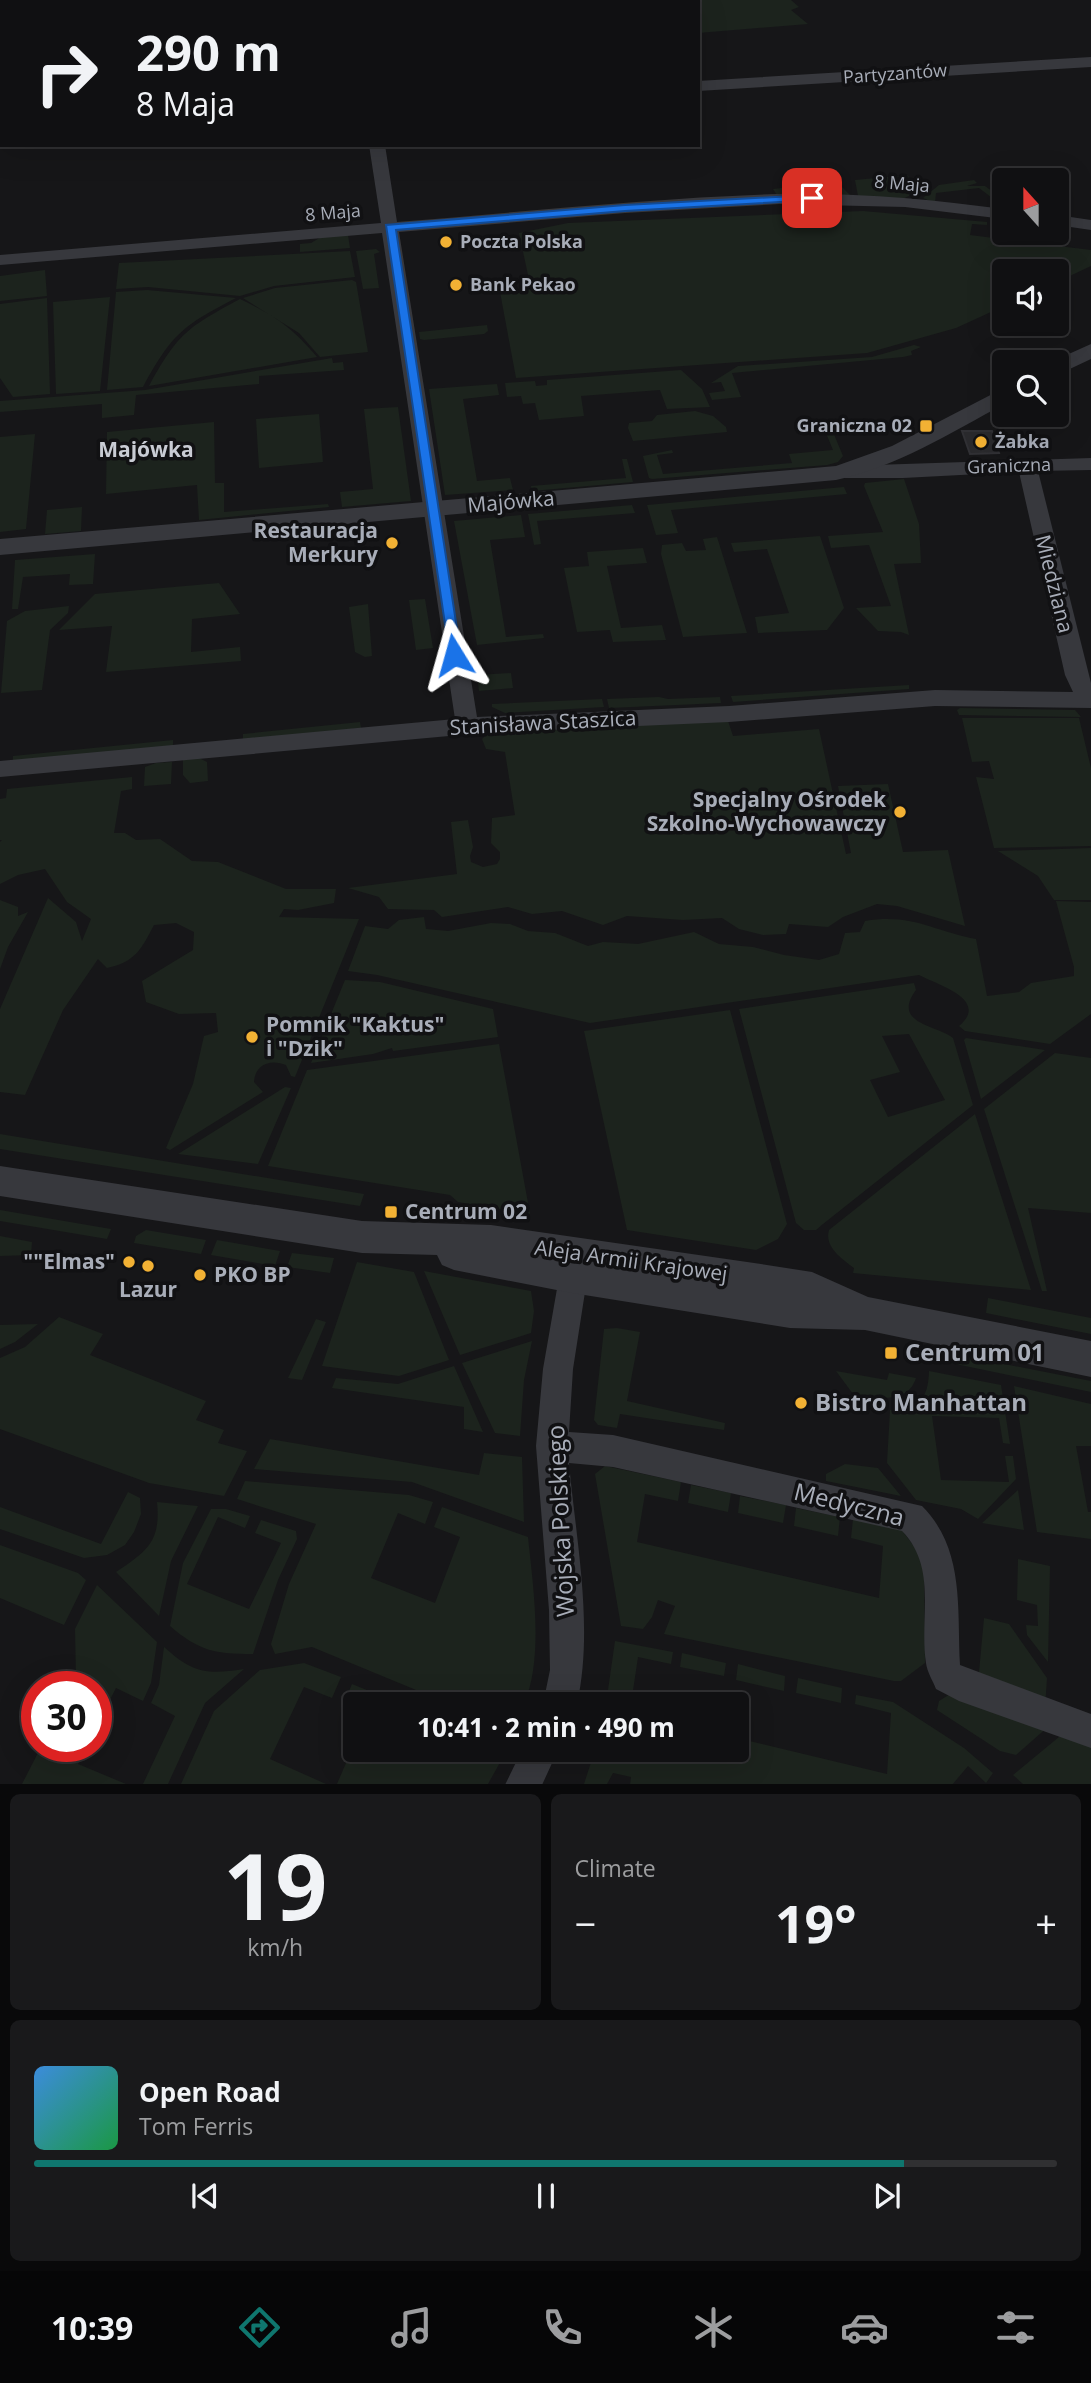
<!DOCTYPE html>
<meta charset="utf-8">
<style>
:root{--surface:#101012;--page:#19191b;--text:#f1f3f6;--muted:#9c9d9f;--line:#303032;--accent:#0f766e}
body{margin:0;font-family:"Open Sans",sans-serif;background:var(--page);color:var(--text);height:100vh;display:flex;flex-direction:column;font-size:26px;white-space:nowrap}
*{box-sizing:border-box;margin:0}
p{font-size:23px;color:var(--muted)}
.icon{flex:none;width:38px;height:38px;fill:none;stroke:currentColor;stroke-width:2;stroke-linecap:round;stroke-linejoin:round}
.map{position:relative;height:1784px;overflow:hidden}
.side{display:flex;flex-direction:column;gap:10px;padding:10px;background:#09090a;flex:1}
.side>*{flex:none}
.top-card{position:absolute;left:0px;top:0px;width:700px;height:147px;box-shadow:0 7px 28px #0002,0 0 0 2px var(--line);background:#101012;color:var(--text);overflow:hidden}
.needle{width:46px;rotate:339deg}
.buttons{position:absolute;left:992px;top:168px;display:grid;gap:14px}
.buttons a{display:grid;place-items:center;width:77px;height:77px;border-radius:7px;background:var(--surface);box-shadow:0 7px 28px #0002,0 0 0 2px var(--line);font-size:35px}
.speed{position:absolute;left:21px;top:1671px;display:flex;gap:14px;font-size:35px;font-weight:700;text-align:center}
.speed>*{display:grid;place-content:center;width:91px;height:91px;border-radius:50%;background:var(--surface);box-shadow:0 7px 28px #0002,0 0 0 2px var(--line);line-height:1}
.speed .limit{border:10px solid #d22;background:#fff;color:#111}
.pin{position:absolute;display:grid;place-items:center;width:60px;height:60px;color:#fff;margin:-30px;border-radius:14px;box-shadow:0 4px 10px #0006}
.me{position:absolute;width:77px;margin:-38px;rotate:352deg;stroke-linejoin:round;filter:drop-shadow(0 0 5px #0008)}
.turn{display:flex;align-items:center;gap:24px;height:147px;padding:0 21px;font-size:32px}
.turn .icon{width:91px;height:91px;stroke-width:2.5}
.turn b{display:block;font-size:49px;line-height:60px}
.big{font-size:52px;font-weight:700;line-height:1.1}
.side .tile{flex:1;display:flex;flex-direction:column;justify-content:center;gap:10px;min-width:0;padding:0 24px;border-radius:10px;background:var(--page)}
.side .dial{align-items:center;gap:0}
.dial b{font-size:91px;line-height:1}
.song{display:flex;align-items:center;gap:21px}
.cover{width:84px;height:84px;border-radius:10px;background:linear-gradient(135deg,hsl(210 70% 55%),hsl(140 70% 35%))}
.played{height:7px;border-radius:4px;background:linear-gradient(90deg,var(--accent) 85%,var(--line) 85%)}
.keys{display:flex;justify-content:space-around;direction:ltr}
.heat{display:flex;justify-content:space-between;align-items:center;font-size:38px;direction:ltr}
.side .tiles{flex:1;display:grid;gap:10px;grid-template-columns:1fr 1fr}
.tile:last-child{grid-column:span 2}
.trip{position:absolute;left:343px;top:1692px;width:406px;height:70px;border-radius:7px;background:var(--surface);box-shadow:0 7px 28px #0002,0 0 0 2px var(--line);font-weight:700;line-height:70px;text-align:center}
.tab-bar{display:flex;height:112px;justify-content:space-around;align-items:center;background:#060607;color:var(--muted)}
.tab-bar .icon{width:49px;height:49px}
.tab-bar .active{color:var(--accent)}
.tab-bar b{font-size:32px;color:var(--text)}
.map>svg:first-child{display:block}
.green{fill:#1c231d;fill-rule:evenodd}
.building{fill:#29292c;stroke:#303034;stroke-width:2}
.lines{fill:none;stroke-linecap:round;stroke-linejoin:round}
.minor{fill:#37383d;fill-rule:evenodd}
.tertiary{fill:#37383d;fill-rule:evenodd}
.route{fill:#1a73e8;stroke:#114b97;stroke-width:2}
.poi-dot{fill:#f2b134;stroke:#111113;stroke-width:2.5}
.labels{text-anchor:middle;stroke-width:7;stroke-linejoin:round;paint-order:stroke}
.far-street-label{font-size:18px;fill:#a8adb8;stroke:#111113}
.far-poi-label{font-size:18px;font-weight:bold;fill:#a8adb8;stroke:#111113;text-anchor:start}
.far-quarter-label{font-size:21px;font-weight:bold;fill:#c9ccd4;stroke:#111113}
.street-label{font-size:21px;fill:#a8adb8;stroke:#111113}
.poi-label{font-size:21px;font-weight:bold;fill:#a8adb8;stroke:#111113;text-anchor:end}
.near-poi-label{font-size:24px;font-weight:bold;fill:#a8adb8;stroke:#111113;text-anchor:start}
.near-street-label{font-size:24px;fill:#a8adb8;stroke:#111113}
</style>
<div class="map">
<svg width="1091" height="1785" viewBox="0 0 1091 1785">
<rect width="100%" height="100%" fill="#161618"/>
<path class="green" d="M596 0H791L799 7 791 10 808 24 698 33V2Z
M908 175 912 188 909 196 902 199 858 196 855 180Z
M974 180 977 183 967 186H985L1004 200V207L979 188 936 193 935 203 923 198 939 185Z
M837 182 850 195H777L773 189Z
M863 211 987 222V225L972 224 970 235 1091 250V266L1057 282V271H1004V306L956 328 867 353 516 378 500 292 531 289 519 233 568 223Z
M348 235 350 248 300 252V244L311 243 321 237Z
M376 249 380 252 374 254 379 288 363 289 356 251Z
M350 251 355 277 274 286 240 296 148 287 116 289 119 263Z
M45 270 47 296 0 301V276Z
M352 280 356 282 368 352 320 357 299 333 243 298 275 288Z
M147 290 236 298C182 326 172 334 143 387L107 390 116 292Z
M110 297 100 391 56 394 53 302Z
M47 298 50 394 13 397 0 378V304Z
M240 299C275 316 292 327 317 357L149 386C178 333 188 327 240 299Z
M487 325 488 331 484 334 424 340 420 339 419 332Z
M914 345 921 347 911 351 912 355 903 357 732 373 741 397 712 400 709 393 725 391 721 382 711 383 738 366 872 357Z
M332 358 333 363 343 362 344 370 259 376V384L136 395 134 415 102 418V404L0 412V401L145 390Z
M681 370 702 389 710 407 667 409 660 390 581 396 584 416 539 420 535 403 523 404 521 396 507 397 505 383 535 381 536 386 547 385V380Z
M497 384 499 395 463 399 477 481 510 478 513 490 445 495 429 389Z
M398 407 411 501 342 507 340 492 373 489 364 409Z
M695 411 713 416 726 427 727 432 633 441 628 428 629 423 652 421 657 415Z
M319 414 323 462 259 468 256 419Z
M828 420 843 456 838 462 827 465 652 479 649 478 643 456 672 450 673 453 657 455 663 474 792 463 789 454 833 450 821 421Z
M214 422 215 483H224V512L328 504 329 507 199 520 197 485 106 494 107 432Z
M35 434 26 529 0 532V437Z
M622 459H627L633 482 532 491 531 486 626 478Z
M904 479 919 524 921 563 894 564 909 635 901 632 878 631 856 608 891 606 869 545 831 548 828 536 883 532 864 486 865 483Z
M844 487 847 494 671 510 678 533 656 535 647 505Z
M632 505 635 513 537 521 541 544 534 545 528 514Z
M82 507 81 531 45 534 47 510Z
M521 515 525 537 490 540 506 637 543 634 544 638 477 645 454 521Z
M820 536 844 608 827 630 758 633 755 617 789 613 767 549 734 552 731 543Z
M717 537 747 633 683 637 661 554 662 545 682 543 686 551 706 550 703 539Z
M643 548 647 563 607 566 621 628 662 625 666 640 613 642 610 630 577 632 564 568 589 566 587 552Z
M95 554 93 584 69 585 70 574 23 577 18 609H12L15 560Z
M219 583 240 614 192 619 191 652 240 647 241 661 106 672 112 626 59 630 95 594Z
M425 599 433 648 416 650 409 600Z
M368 604 372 656 365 657 355 652 349 607Z
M69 606 68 613 50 630 42 690 1 693 7 621 25 611Z
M511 673 513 688 479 691 477 675Z
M909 685V689L733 702 731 696Z
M659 697 668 699 720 697 721 703 609 708 607 699Z
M602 699 604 707 505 713 492 707V704Z
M960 708 1075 710 1081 717 959 715 957 710Z
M962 718H1079L1091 768V846L994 848 976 777 994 779 989 761 972 762Z
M728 721 733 736 819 729 846 854 851 853 838 786 888 784 903 852 948 850 965 926 897 906 877 904 843 917 828 927 789 924 786 934 763 935 739 929 722 918 683 920 627 916 603 925 562 911 532 914 508 907 442 917 434 910 388 909 379 897 348 888 457 874 451 822 468 820 473 847 470 856 471 862 483 867 497 864 500 859V852L491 843 492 818 515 815 505 752 486 749 482 739 489 732Z
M360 722 361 728 243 741V734Z
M173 740V747L13 762V756Z
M199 758 207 762 208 781 190 783 183 775V760Z
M172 762 171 784 144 786 145 767 156 763Z
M132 777V789L121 791 114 833H125L136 840 160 839 192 861 218 862 286 889H336L334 903 298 910 284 909 279 917 359 919 295 1077 291 1076 286 1065C272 1059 255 1063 254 1082L263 1092 170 1150 166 1148 193 1084 204 1036 218 1032 216 1013 179 1014 146 1002 142 981 193 950 194 932 176 923 154 925C141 950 135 962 107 968L98 959 63 1010 25 1095 0 1092V1009L48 898 76 922 82 941 91 919 67 902 45 869 18 875 0 884V842L2 840H0V799L6 798 7 789Z
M1091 848V900H1054L1038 876 998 851Z
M0 900 18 907V916L28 912 8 947 0 969Z
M1056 901 1091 902V1014L1050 1044 965 1031 959 1026C991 999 935 984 919 975L590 1023 377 975 348 971 365 926 388 929 399 920 424 917 426 929 448 931 491 923 510 924 528 931 555 933 588 946 603 942 638 944 694 932 719 944 753 947 784 955 819 960 839 954 845 933 860 932 865 921C912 913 933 931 976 939L987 996 1019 992 1031 983 1074 976V967Z
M345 980 380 982 493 1009 498 1037 393 1051 392 1048 373 1054 311 1063Z
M914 983 916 990C891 1024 937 1025 953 1038L973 1105 823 1224 816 1230H804L796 1223 739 1009ZM909 1034 945 1100 888 1117 870 1080 900 1072 882 1036Z
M730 1010 787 1224 778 1239 756 1250 627 1230 584 1031Z
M966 1038 1045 1050 981 1099 964 1040Z
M499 1044 530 1214 458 1202 450 1195 268 1166 307 1070Z
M1055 1053 1091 1058V1213L1028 1208 1047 1291H1042L984 1109Z
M285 1087 291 1088 258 1164 178 1154Z
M975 1114 1031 1290 853 1273 854 1268C842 1259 824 1247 829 1230Z
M0 1134 364 1194 360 1206 0 1149Z
M0 1210 111 1229 107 1239 0 1221Z
M146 1230 206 1240 201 1254 134 1243 136 1236Z
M0 1236 32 1242 31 1255 0 1256Z
M217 1240 280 1251 275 1266 211 1255Z
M292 1253 334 1258 330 1273 287 1267Z
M357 1262 414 1272 449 1360 399 1376 322 1366Z
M424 1271 531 1291 534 1311 531 1333 460 1355Z
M988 1298 1091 1318V1334L986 1313Z
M59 1317 103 1334 90 1355 206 1401 196 1420 224 1430 218 1443 247 1451 224 1496 149 1483 0 1429V1358L25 1347Z
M316 1319 326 1322 302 1380 288 1378Z
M38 1324 15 1342 0 1349V1325Z
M617 1328 640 1332 627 1401 725 1423 724 1430 620 1414 617 1428 598 1425 594 1420 604 1329Z
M532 1341 524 1380 520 1436 495 1433 462 1363Z
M918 1347 1091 1381V1392L917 1356Z
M454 1366 483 1432 464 1429V1407L332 1388 336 1378 398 1384Z
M836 1371 887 1380 889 1373 916 1378C907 1406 876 1397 853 1394Z
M929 1371 1001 1385 1010 1444 1003 1443 999 1418 932 1416 941 1480 1009 1482 1005 1456H1013L1016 1479 978 1519 961 1509 916 1500 887 1463 890 1410C919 1404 928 1402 929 1371Z
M1014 1386 1091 1404V1446H1076L1088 1512H1091V1539L1037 1532Z
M270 1439 479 1475 484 1453 522 1457 524 1522 412 1482 254 1469Z
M845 1464 878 1468 901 1496 826 1481V1474Z
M605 1466 681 1482 678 1501 645 1494 637 1542 879 1598 883 1546 851 1538 853 1519 900 1528 924 1559 925 1663 901 1681H894L664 1634 675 1606 658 1600 652 1617 643 1629 621 1626 595 1474Z
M245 1481 409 1495 433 1502 425 1524 398 1513 371 1578 435 1603 460 1537 434 1527 442 1507 528 1537C533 1586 544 1658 524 1704H450L312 1647 275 1654 271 1644 289 1584 316 1524 237 1499Z
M691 1485 731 1493 728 1512 688 1503Z
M1018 1490 1024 1530 982 1523Z
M128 1492 140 1498 141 1514 134 1532 125 1545 107 1555 84 1558 0 1529V1507L101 1544Z
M740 1496 786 1505 783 1523 738 1513Z
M157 1502 198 1506 171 1561 159 1616 116 1572C147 1551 161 1542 157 1502Z
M796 1508 840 1517 838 1536 794 1526Z
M211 1509H226L250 1516 245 1528 218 1517 187 1584 249 1609 281 1543 255 1533 261 1520 296 1531 297 1539 278 1580 253 1654C215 1654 199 1651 170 1626L183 1563Z
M0 1545 78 1573 86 1580 64 1625 0 1598Z
M1018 1559 1050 1566 1048 1662 1027 1635 1026 1625 1038 1626 1037 1605 1017 1600Z
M97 1585 157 1642 151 1683 143 1701 116 1688 96 1727V1687H72L76 1679 75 1629Z
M984 1618 1009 1624 1047 1678 1045 1708 978 1683Z
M615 1641 673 1652 671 1664 638 1657 631 1704H606Z
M164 1647C193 1673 206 1675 244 1669L205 1703 168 1784H143L175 1716 151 1703 159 1685Z
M682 1653 726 1663 724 1676 680 1667Z
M304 1663 341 1677 332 1698 304 1687 270 1759 326 1784H181L214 1711 260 1670Z
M738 1664 785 1676 784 1691 736 1680Z
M798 1678 842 1688 841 1703 796 1693Z
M352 1684 401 1704H355V1708L344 1703Z
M955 1691 1050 1725 1016 1755 1000 1751 937 1710 939 1701Z
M856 1695 893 1702 964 1748 993 1773 986 1783 968 1766 952 1785H630L631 1777 613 1773 607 1784H584L595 1750H737V1738L887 1774 891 1713 855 1704Z
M1065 1732 1091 1741V1784H1023L1013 1775Z
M355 1742V1750H507L488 1784H337Z
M41 1747H87L78 1764 126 1784H22Z"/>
<path class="building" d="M962 431H992L999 453 970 454Z"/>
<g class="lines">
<path class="minor" d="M120 0H134L119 2Z
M311 0H335L309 2Z
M358 0H372V2H358Z
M445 0H459V2H445Z
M0 24H2L0 33Z
M369 145H385L397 222C524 212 651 198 777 194 853 192 929 199 1004 209V219L905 207 779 204 625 213 399 232 477 717 729 706 935 690 1073 692 1065 675 1019 472 903 478H844L834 472 844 466 1091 458V470L1038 471 1091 683V708L935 706 729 722 482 733 0 777V761L455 719 382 233 0 265V255L381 223Z
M1057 215 1091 220V230L1057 225Z
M576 1247 586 1251 590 1260 573 1369 569 1432 613 1435 922 1506C965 1549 957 1609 960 1665L1091 1714V1748L959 1701 936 1689C933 1681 927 1672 926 1663 919 1618 938 1568 902 1531L613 1467 569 1463C576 1541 594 1627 577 1704H543L550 1670 549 1610 536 1446 543 1369 562 1260 566 1251Z
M522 1750H558L542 1785H505Z"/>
<path class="tertiary" d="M1091 57V67L698 91V81Z
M0 123H2V135H0Z
M1091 344V359L1057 375V362H1051Z
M1004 388V404C949 434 898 466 836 480L0 555V539L836 466 892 446Z
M0 1166 362 1221 491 1225 761 1264 812 1272 868 1297 1091 1341V1377L865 1330 790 1328 572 1293 454 1270 442 1265 437 1255 362 1253 0 1196Z"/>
</g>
<path class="route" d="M812 195 816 196V200L625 211 396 230 461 655 459 658H450L386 225 625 205Z"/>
<g class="poi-dot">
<circle cx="446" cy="242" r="7"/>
<circle cx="456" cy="285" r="7"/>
<rect x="919" y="419" width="14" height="14" rx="3.5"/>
<circle cx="981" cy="442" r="7"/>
<circle cx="392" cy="543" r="7"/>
<circle cx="900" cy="812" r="7"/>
<circle cx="252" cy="1037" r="7"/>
<rect x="384" y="1205" width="14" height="14" rx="3.5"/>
<circle cx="129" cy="1262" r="7"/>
<circle cx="148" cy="1266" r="7"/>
<circle cx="200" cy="1275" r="7"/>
<rect x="884" y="1346" width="14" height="14" rx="3.5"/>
<circle cx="801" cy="1403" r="7"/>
</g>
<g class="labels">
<g class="far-street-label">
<text transform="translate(895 74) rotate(-4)" y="6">Partyzantów</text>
<text transform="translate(902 184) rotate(5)" y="6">8 Maja</text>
<text transform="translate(333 213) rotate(-5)" y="6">8 Maja</text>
<text transform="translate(1009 466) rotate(-2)" y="6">Graniczna</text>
</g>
<g class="far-poi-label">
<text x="460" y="248">Poczta Polska</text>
<text x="470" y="291">Bank Pekao</text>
<text x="912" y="432" text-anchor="end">Graniczna 02</text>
<text x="995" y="448">Żabka</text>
</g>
<g class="far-quarter-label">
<text x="146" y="457">Majówka</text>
</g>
<g class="street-label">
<text transform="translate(511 502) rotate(-5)" y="7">Majówka</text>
<text transform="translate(1054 584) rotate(76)" y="7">Miedziana</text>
<text transform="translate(543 723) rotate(-3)" y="7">Stanisława Staszica</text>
<text transform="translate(631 1261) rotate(8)" y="7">Aleja Armii Krajowej</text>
</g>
<g class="poi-label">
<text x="378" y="538">Restauracja<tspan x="378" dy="24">Merkury</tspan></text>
<text x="886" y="807">Specjalny Ośrodek<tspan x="886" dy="24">Szkolno-Wychowawczy</tspan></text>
<text x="266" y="1032" text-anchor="start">Pomnik "Kaktus"<tspan x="266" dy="24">i "Dzik"</tspan></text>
<text x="405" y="1219" text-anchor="start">Centrum 02</text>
<text x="115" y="1269">""Elmas"</text>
<text x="214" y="1282" text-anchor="start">PKO BP</text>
<text x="148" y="1297" text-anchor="middle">Lazur</text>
</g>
<g class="near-poi-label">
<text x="905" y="1361">Centrum 01</text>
<text x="815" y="1411">Bistro Manhattan</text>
</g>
<g class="near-street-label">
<text transform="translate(849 1505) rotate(14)" y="8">Medyczna</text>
<text transform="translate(561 1521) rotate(-93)" y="8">Wojska Polskiego</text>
</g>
</g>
</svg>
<div class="buttons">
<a><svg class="needle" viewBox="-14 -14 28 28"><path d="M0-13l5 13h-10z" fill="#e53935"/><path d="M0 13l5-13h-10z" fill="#9c9d9f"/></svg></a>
<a><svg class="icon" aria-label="sound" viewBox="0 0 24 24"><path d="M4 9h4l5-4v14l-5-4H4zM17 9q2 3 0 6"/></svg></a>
<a><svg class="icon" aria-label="search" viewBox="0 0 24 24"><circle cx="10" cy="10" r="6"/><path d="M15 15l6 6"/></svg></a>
</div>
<div class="speed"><div class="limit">30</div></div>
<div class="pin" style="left:812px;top:198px;background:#d93025"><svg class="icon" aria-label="arrive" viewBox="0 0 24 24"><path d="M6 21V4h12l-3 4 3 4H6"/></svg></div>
<svg class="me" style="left:454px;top:655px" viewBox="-20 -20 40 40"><path d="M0-17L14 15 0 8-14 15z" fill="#1a73e8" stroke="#fff" stroke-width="4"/></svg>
<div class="trip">10:41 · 2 min · 490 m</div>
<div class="top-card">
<div class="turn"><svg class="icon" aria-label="right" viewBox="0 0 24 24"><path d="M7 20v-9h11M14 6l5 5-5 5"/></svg><div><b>290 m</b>8 Maja</div></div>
</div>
</div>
<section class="side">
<div class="tiles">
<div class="tile dial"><b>19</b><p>km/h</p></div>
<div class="tile"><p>Climate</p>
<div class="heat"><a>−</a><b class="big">19°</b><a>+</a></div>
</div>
<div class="tile">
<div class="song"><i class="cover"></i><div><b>Open Road</b><p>Tom Ferris</p></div></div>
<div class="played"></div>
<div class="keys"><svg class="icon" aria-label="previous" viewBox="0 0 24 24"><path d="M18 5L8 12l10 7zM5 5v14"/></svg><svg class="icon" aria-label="pause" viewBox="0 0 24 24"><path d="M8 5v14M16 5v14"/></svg><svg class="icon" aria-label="next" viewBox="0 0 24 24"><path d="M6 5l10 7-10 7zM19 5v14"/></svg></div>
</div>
</div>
</section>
<nav class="tab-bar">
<b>10:39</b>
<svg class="icon active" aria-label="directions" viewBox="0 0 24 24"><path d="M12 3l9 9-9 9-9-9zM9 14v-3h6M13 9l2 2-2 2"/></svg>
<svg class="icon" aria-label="music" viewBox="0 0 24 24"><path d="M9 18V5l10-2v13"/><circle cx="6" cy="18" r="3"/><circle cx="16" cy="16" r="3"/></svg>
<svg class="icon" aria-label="phone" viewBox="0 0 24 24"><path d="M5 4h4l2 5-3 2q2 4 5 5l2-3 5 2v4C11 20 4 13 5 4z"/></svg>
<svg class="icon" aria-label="climate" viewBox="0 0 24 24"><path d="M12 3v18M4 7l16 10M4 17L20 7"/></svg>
<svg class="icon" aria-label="car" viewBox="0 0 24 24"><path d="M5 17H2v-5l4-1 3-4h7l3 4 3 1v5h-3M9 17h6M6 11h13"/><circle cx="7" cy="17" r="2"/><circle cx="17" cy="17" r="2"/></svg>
<svg class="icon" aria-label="filters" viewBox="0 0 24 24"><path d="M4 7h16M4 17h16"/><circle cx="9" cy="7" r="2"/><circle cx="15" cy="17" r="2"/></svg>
</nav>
